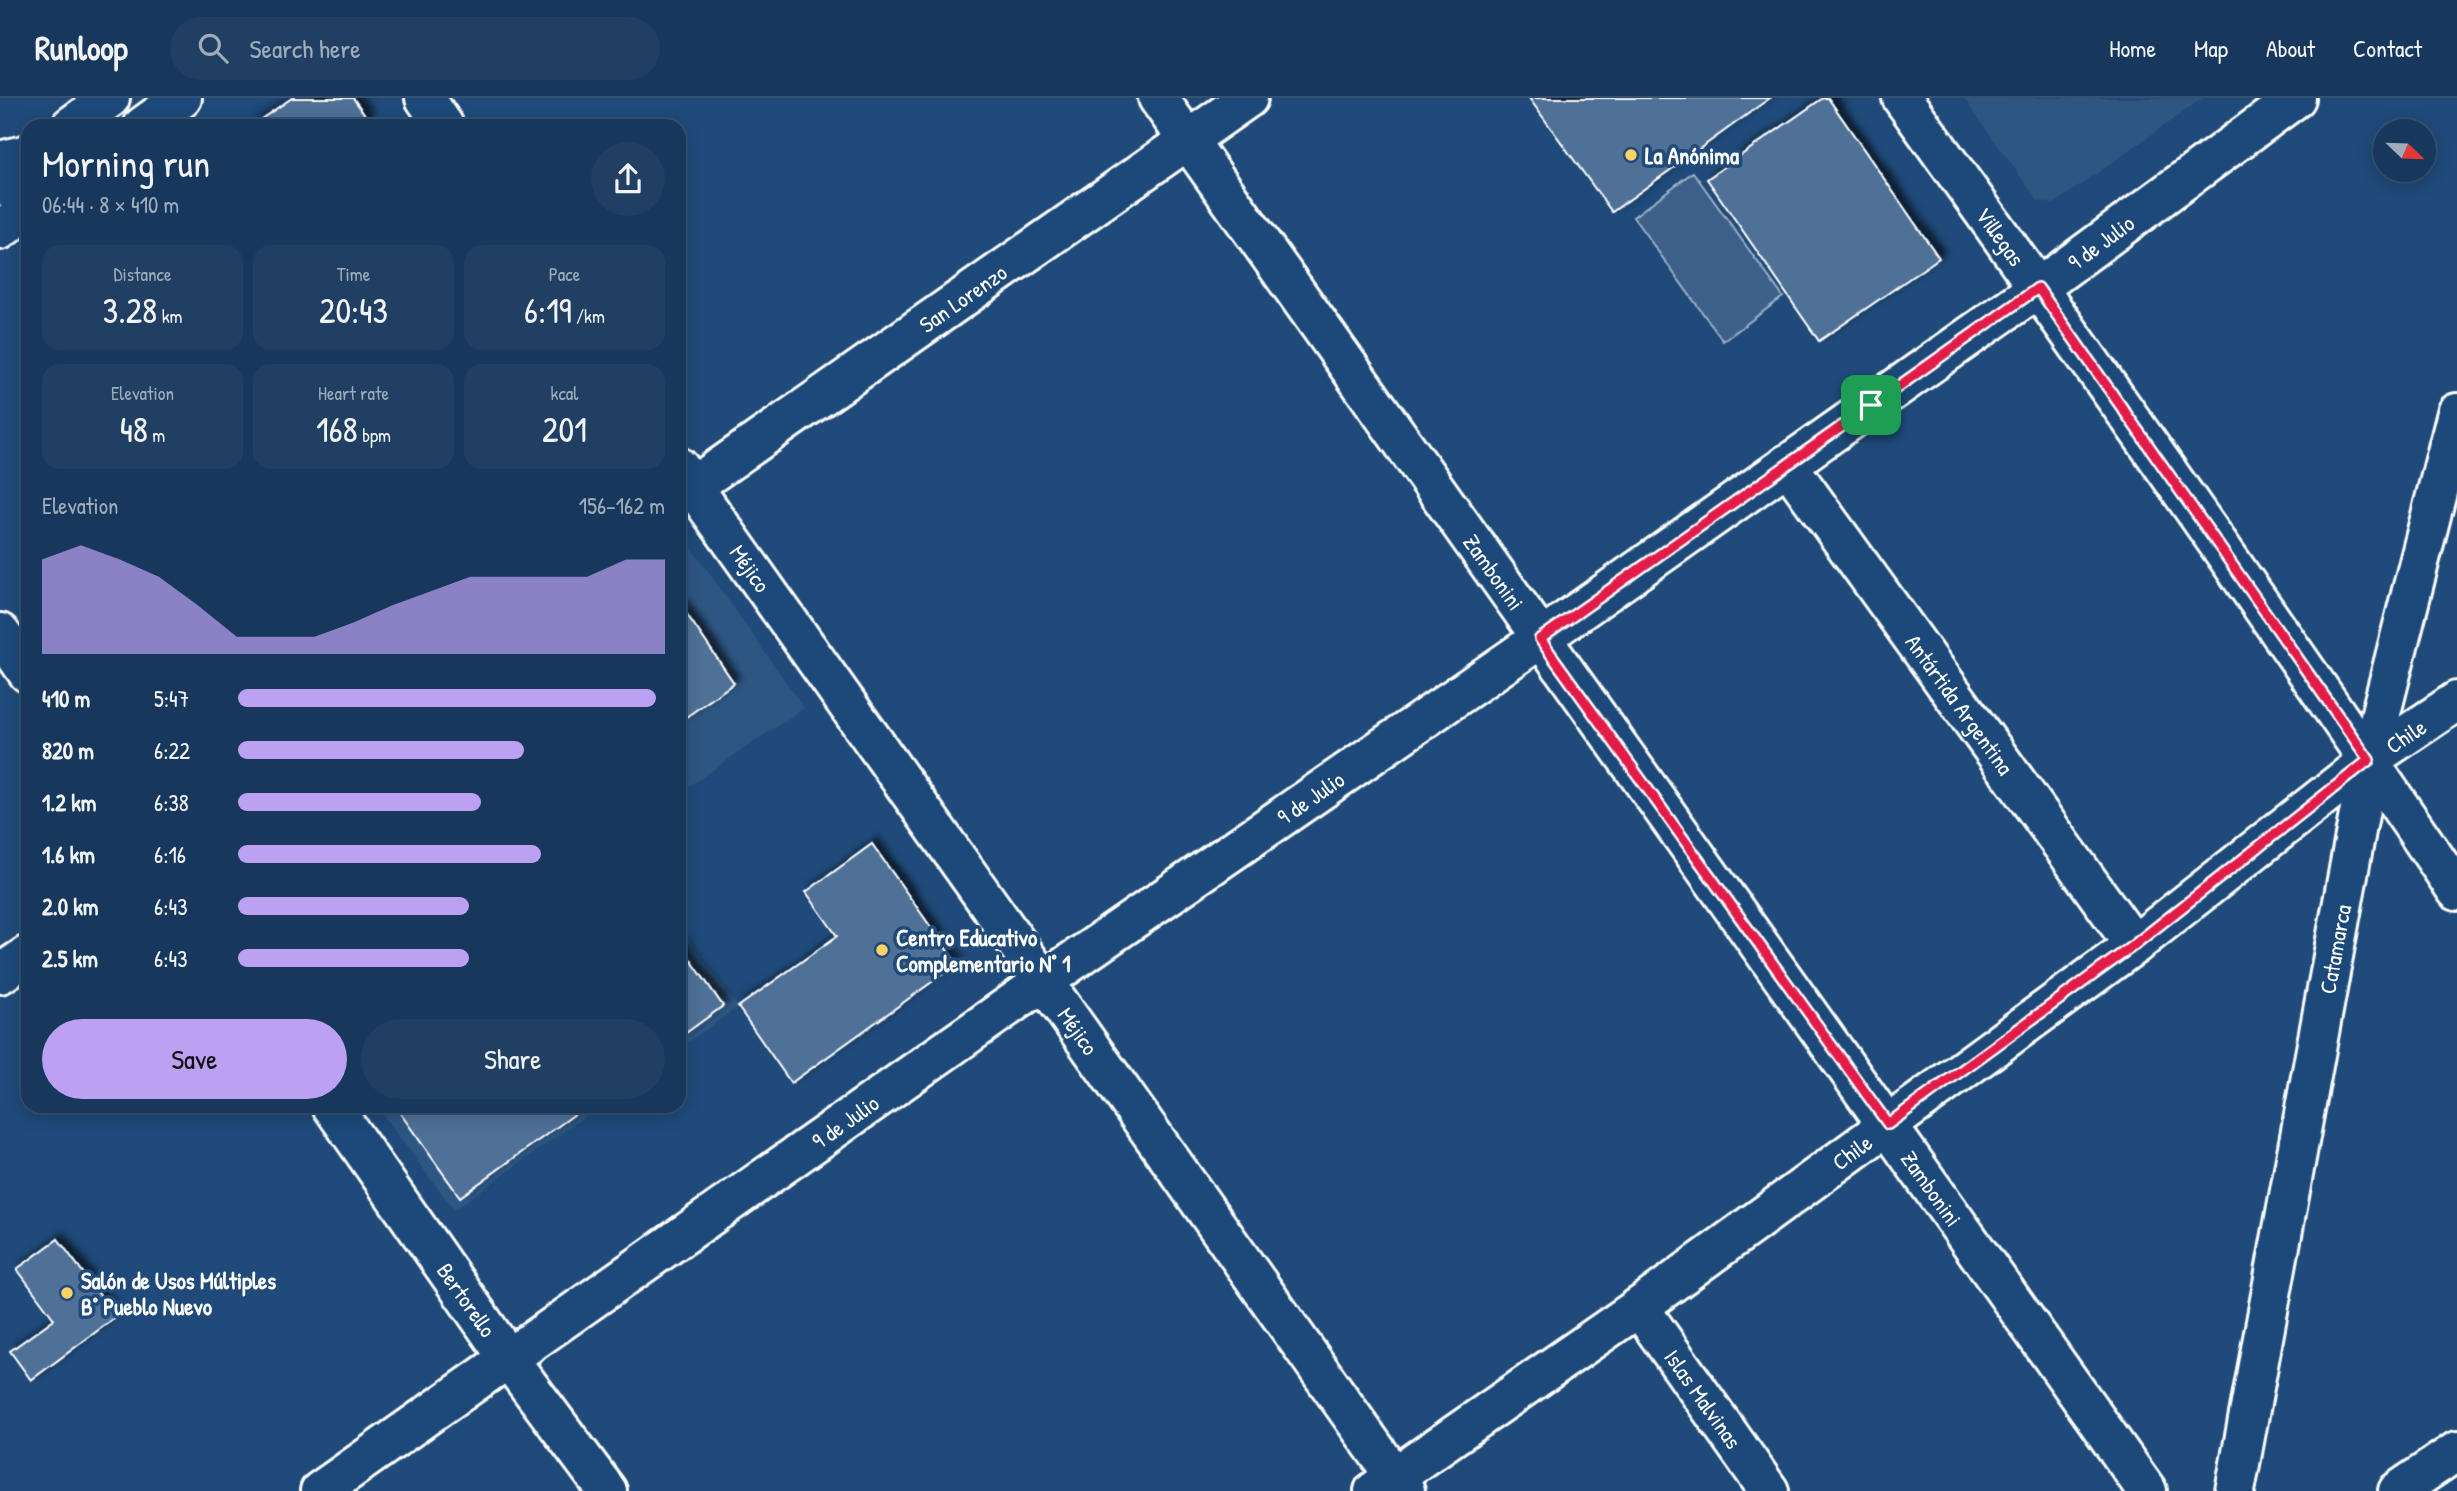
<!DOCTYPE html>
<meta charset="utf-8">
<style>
body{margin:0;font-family:"Patrick Hand",sans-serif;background:#203f62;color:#f1f3f6;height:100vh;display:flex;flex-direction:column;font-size:26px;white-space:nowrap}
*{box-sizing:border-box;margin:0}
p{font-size:23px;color:#9eacbb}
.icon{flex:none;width:38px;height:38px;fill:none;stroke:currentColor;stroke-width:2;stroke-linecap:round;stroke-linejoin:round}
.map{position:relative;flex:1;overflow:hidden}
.drawer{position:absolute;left:21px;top:21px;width:665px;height:994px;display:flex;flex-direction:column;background:#17385c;border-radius:21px;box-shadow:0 4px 18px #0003,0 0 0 2px #365272}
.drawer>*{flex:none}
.needle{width:46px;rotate:113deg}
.buttons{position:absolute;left:2373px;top:21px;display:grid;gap:14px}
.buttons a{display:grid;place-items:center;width:63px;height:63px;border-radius:50%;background:#17385c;box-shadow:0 4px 18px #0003,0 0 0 2px #365272;font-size:35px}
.pin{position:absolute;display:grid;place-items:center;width:60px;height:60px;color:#fff;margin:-30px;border-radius:14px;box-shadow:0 4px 10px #0006}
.round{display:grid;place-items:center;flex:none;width:74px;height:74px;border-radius:37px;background:#203f62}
.overview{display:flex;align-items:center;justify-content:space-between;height:119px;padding:0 21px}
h1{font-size:38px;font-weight:600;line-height:52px}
.figures{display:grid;grid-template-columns:repeat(3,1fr);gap:10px;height:119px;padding:7px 21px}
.figures div{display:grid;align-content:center;border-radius:18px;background:#203f62;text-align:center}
.figures b{font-size:35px;font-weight:600}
.figures small{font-size:19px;font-weight:400}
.figures p{font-size:19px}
.chart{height:196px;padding:14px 21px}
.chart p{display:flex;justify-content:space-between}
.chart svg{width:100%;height:126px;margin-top:7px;fill:#bca0f2;opacity:.7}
.cta{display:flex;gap:14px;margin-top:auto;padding:14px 21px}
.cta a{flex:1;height:80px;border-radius:42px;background:#bca0f2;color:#111;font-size:28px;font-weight:600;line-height:80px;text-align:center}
.cta a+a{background:#203f62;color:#f1f3f6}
ul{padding:0 21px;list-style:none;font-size:23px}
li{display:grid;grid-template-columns:112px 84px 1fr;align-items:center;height:52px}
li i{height:18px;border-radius:9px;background:#bca0f2}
header{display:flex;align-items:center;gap:42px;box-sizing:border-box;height:98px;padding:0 35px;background:#17385c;border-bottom:2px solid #365272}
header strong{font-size:33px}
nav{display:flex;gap:38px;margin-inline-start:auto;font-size:24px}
.search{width:490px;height:63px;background:#203f62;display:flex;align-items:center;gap:18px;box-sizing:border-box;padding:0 24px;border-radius:38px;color:#9eacbb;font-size:26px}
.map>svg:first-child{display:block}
</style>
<header>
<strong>Runloop</strong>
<div class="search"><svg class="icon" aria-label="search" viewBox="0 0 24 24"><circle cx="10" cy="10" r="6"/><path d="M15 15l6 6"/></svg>Search here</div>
<nav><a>Home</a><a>Map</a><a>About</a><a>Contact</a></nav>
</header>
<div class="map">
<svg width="2457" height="1393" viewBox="0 0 2457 1393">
<defs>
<filter id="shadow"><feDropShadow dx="6" dy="-6" stdDeviation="3.5" flood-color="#0009"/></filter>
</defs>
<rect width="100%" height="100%" fill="#1f4a7a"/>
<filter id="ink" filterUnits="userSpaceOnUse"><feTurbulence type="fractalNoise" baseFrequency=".0143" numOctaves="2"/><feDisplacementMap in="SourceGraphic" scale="14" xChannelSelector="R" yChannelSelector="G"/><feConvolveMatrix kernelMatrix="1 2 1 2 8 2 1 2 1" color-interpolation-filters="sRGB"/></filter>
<g filter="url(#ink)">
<!-- built -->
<path fill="#2e5683" d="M1964,0H2203L2054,106L2038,103Z
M691,449L804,610L679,695V458Z
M679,828L738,909L679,951Z
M376,1008H599L454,1112Z"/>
<!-- green -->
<path fill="#3c618b" stroke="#9eb0c5" stroke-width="2" d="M1693,74L1783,199L1723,243L1633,119Z"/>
<!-- building -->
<path fill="#507197" stroke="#fff" stroke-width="2" filter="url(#shadow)" d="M292,0H353L368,21L357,28H251Z
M1529,0H1770L1612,114Z
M1823,0H1828L1939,160L1819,243L1707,81Z
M679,505L734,585L679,624Z
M872,746L957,866L791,985L738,909L837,838L806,794Z
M679,845L723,908L679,940Z
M395,1008H586L460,1099Z
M58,1141L116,1219L31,1282L10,1253L54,1221L17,1171Z"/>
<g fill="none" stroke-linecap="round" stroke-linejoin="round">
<defs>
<g id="minor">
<path d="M425,0L444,28"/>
<path id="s1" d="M1158,0L2147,1393"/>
<path id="s2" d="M1902,0C2090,262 2277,526 2457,793"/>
<path d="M71,28L110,0"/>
<path d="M0,63L28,56"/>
<path d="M0,87L28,94"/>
<path id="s3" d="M1787,366L2134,847"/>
<path id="s4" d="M679,369L1405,1393"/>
<path id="s5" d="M679,398L1248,0"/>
<path d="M0,535L28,575"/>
<path d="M0,876L28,857"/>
<path id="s6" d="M332,1008L508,1260L607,1393"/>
<path id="s7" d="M1639,1209L1769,1393"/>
<path id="s8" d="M320,1393L1044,883L1540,541L2038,190L2296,0"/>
<path id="s9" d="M1374,1393L1639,1209L2134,847L2369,662L2457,603"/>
<path id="s10" d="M2235,1393L2369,662L2457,315"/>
<path d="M2398,1393L2457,1353"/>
</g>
<path id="major" d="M143,28L182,0
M0,132L28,111"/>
</defs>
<!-- minor casing -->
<use href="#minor" stroke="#fff" stroke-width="44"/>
<!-- major casing -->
<use href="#major" stroke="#fff" stroke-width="44"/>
<!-- minor -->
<use href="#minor" stroke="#1f4a7a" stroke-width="38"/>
<!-- major -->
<use href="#major" stroke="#1f4a7a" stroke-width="38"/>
</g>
</g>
<g fill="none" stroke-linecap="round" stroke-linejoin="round" filter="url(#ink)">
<defs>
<path id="route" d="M2038,190L2369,662L2134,847L1888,1026L1540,541Z"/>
</defs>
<!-- route casing -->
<use href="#route" stroke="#fff" stroke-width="14"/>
<!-- route -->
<use href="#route" stroke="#e11d48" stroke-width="9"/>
</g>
<!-- markers -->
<g fill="#ffd166" stroke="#1f4a7a" stroke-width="2.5">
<circle cx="1631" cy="57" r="7"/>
<circle cx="882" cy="852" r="7"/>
<circle cx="67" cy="1195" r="7"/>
</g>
<g text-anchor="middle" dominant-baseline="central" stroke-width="7" stroke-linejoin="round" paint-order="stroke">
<!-- poi labels -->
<g font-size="23" font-weight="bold" fill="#fff" stroke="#1f4a7a" text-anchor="start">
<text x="1645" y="57">La Anónima</text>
<text x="896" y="839">Centro Educativo<tspan x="896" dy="26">Complementario N° 1</tspan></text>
<text x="81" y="1182">Salón de Usos Múltiples<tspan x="81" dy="26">B° Pueblo Nuevo</tspan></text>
</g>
<!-- street labels -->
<g font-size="23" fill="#fff" stroke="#1f4a7a">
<text stroke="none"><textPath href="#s2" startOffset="170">Villegas</textPath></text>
<text stroke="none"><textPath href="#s8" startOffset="2175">9 de Julio</textPath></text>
<text stroke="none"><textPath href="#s5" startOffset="346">San Lorenzo</textPath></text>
<text stroke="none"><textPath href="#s4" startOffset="124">Méjico</textPath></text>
<text stroke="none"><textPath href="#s1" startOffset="581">Zambonini</textPath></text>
<text stroke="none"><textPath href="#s3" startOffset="296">Antártida Argentina</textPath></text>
<text stroke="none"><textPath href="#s9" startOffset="1279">Chile</textPath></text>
<text stroke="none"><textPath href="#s8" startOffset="1209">9 de Julio</textPath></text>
<text stroke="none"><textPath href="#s10" startOffset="551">Catamarca</textPath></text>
<text stroke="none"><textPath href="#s4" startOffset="691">Méjico</textPath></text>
<text stroke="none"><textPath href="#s8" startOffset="642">9 de Julio</textPath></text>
<text stroke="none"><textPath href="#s9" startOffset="586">Chile</textPath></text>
<text stroke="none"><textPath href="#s1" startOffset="1337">Zambonini</textPath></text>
<text stroke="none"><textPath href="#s6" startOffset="236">Bertorello</textPath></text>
<text stroke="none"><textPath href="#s7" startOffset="112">Islas Malvinas</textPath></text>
</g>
</g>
</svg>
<div class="buttons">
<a><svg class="needle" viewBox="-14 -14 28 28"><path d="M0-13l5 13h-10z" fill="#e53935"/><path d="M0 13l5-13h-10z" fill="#9eacbb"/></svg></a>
</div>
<div class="pin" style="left:1871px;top:307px;background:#1e9e55"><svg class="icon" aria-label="arrive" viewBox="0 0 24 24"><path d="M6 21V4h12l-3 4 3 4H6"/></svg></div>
<section class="drawer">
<div class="overview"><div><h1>Morning run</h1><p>06:44 · 8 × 410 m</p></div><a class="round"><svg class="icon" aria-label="share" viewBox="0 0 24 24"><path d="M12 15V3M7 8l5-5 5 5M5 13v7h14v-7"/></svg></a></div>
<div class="figures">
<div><p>Distance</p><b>3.28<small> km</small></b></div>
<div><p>Time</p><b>20:43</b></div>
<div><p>Pace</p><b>6:19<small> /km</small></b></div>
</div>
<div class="figures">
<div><p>Elevation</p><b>48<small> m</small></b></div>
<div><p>Heart rate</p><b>168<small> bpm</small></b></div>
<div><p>kcal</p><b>201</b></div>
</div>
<div class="chart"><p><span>Elevation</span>156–162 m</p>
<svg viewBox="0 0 160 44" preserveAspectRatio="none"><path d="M0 44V11L10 6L20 11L30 17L40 27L50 38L60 38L70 38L80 33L90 27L100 22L110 17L120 17L130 17L140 17L150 11L160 11V44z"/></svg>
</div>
<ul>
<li><b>410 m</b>5:47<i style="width:98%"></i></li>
<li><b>820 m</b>6:22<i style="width:67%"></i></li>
<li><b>1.2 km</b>6:38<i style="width:57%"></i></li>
<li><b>1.6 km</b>6:16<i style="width:71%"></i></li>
<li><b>2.0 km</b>6:43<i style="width:54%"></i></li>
<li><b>2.5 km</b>6:43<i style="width:54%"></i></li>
</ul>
<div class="cta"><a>Save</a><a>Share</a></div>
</section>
</div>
